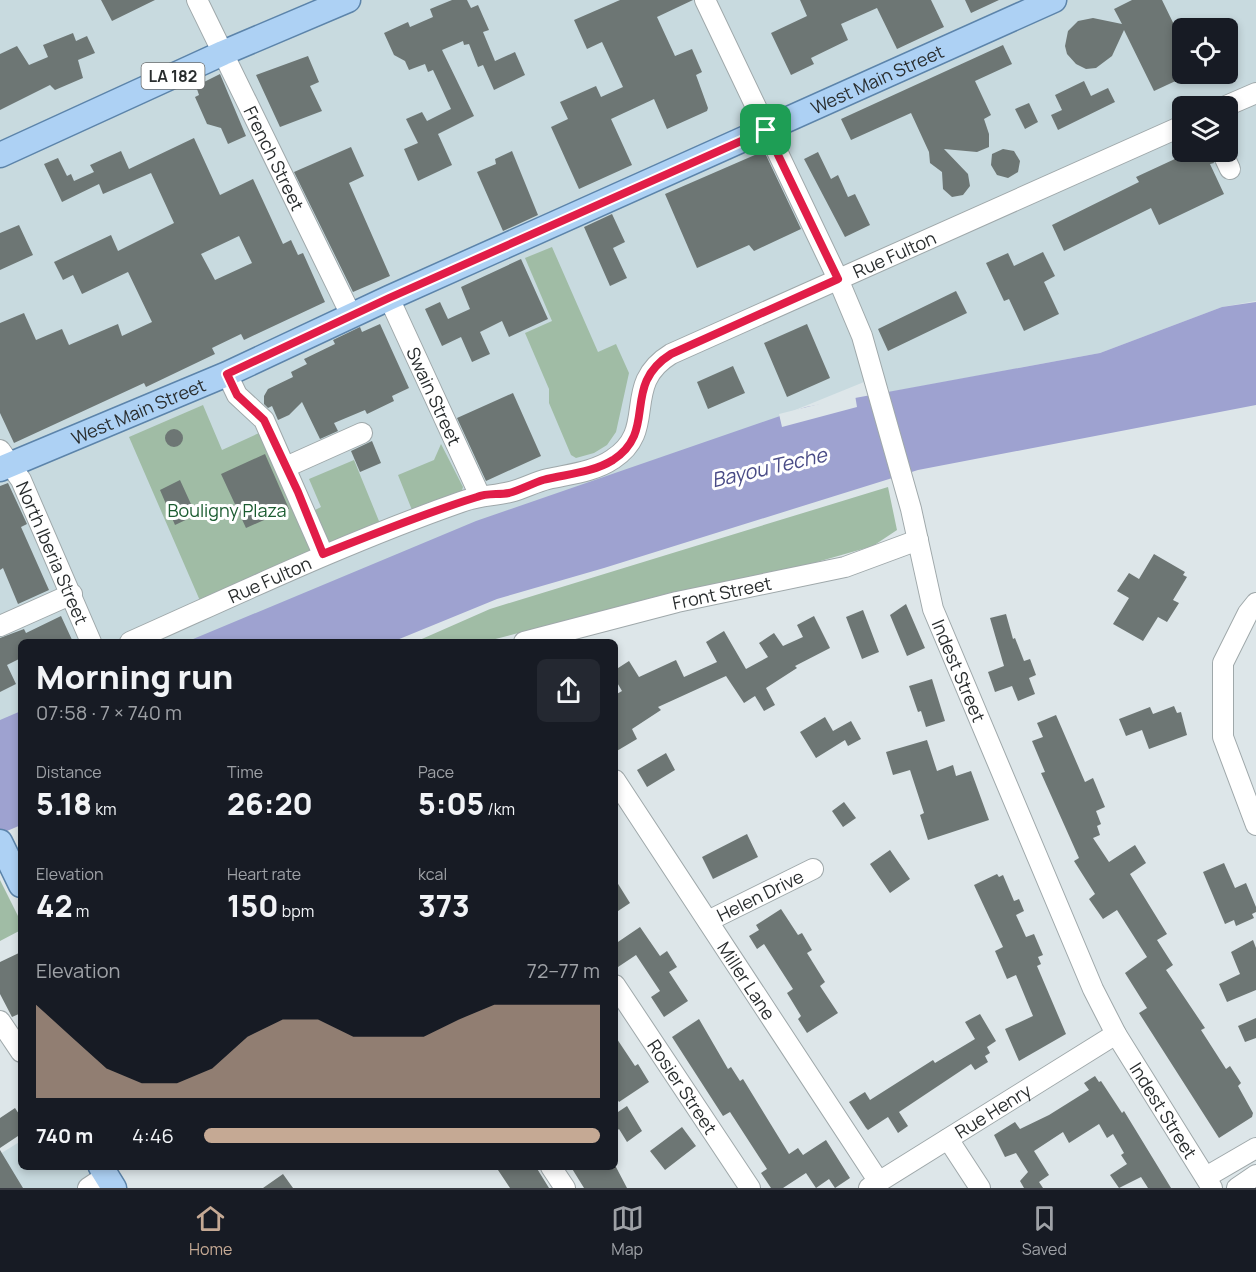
<!DOCTYPE html>
<meta charset="utf-8">
<style>
body{margin:0;font-family:Manrope,sans-serif;background:#242831;color:#f1f3f6;height:100vh;display:flex;flex-direction:column;font-size:22px;white-space:nowrap}
*{box-sizing:border-box;margin:0}
p{font-size:20px;color:#9ea1a6}
.icon{flex:none;width:33px;height:33px;fill:none;stroke:currentColor;stroke-width:2;stroke-linecap:round;stroke-linejoin:round}
.map{position:relative;flex:1;overflow:hidden}
.sheet{position:absolute;left:18px;top:639px;width:600px;height:531px;display:flex;flex-direction:column;background:#171b24;border-radius:9px;box-shadow:0 3px 9px #0003}
.sheet>*{flex:none}
.fabs{position:absolute;left:1172px;top:18px;display:grid;gap:12px}
.fabs a{display:grid;place-items:center;width:66px;height:66px;border-radius:9px;background:#171b24;box-shadow:0 3px 9px #0003;font-size:30px}
.pin{position:absolute;display:grid;place-items:center;width:51px;height:51px;color:#fff;margin:-26px;border-radius:12px;box-shadow:0 3px 9px #0006}
.round{display:grid;place-items:center;flex:none;width:63px;height:63px;border-radius:9px;background:#242831}
.headline{display:flex;align-items:center;justify-content:space-between;height:102px;padding:0 18px}
h1{font-size:33px;font-weight:800;line-height:45px}
.metrics{display:grid;grid-template-columns:repeat(3,1fr);gap:9px;height:102px;padding:6px 18px}
.metrics div{display:grid;align-content:center}
.metrics b{font-size:30px;font-weight:800}
.metrics small{font-size:16px;font-weight:400}
.metrics p{font-size:16px}
.chart{height:168px;padding:12px 18px}
.chart p{display:flex;justify-content:space-between}
.chart svg{width:100%;height:108px;margin-top:6px;fill:#c5a994;opacity:.7}
ul{padding:0 18px;list-style:none;font-size:20px}
li{display:grid;grid-template-columns:96px 72px 1fr;align-items:center;height:45px}
li i{height:15px;border-radius:8px;background:#c5a994}
.tab-bar{display:flex;justify-content:space-around;align-items:center;height:84px;border-top:2px solid #363941;background:#171b24;font-size:16px;color:#9ea1a6}
.tab-bar a{display:grid;justify-items:center;gap:3px}
.tab-bar .current{color:#c5a994}
.map>svg:first-child{display:block}
</style>
<div class="map">
<svg width="1256" height="1188" viewBox="0 0 1256 1188">
<rect width="100%" height="100%" fill="#dde6e9"/>
<!-- built -->
<path fill="#c8dadf" fill-rule="evenodd" d="M0,0H700L853,332L864,382L225,642H21V725L0,734Z
M707,0H1256V301L1222,307L1100,353L890,392ZM1182,28H1227V74H1182ZM1182,106H1227V152H1182Z
M21,1141V1167H99L111,1188H0V1154Z"/>
<!-- green -->
<path fill="#a0bca5" d="M552,247L598,352L616,344L629,373L616,432L607,445L594,453L576,458L571,455L549,403V389L525,333L552,321L525,258Z
M203,405L222,450L259,433L312,554L201,603L129,437Z
M441,444L463,487L460,496L414,515L398,475L434,460Z
M354,460L381,526L328,549L313,511L321,507L309,479Z
M888,487L897,530L873,546L803,566L666,594L484,642H415L490,609Z
M0,880L21,922V930L0,941Z"/>
<!-- water -->
<path fill="#9ea2d0" d="M1256,302V405L918,470L604,568L497,599L392,642H186L476,521L806,407L1100,353L1222,307Z
M21,711V825L0,834V720Z"/>
<!-- pier -->
<path fill="#dde6e9" d="M855,395L857,407L782,427L779,414Z"/>
<!-- building -->
<path fill="#6d7674" fill-rule="evenodd" d="M101,0H155L112,21Z
M452,0H467L471,8L478,5L489,30L483,32L495,61L515,52L525,75L494,90L483,65L478,67L469,44L464,45L463,41L442,50L474,116L438,134L452,165L418,181L404,149L418,143L406,119L422,112L427,121L451,109L433,70L428,72L425,64L409,70L405,61L394,55L384,33L408,22L410,27L433,17L430,9Z
M620,0H693L657,17L675,56L692,49L702,72L696,75L708,108L707,111L667,129L654,99L611,119L632,165L579,189L551,127L568,119L560,102L596,86L601,97L623,87L602,42L587,49L574,20Z
M800,0H931L944,27L897,49L877,8L841,24L848,40L811,58L814,64L791,75L771,33L807,16Z
M965,0H999L971,13Z
M1132,0H1162L1182,41V78L1154,91L1124,30L1112,56L1096,68L1086,69L1076,64L1067,54L1065,46L1068,31L1078,21L1093,18L1122,24L1114,9Z
M73,33L76,41L87,36L95,53L78,60L83,78L55,90L50,85L0,110V54L17,46L29,65L48,57L43,45Z
M1003,45L1012,64L975,81L991,115L984,119L989,134V147L977,152L944,149L968,174L970,186L963,195L952,197L943,189L942,172L930,163L929,152L911,113L851,140L841,119Z
M308,56L319,82L310,86L322,111L280,127L256,75Z
M220,74L246,136L228,144L221,128L207,124L195,97L199,95L196,86Z
M1084,81L1091,96L1108,88L1115,102L1058,130L1051,115L1062,110L1055,95Z
M1029,103L1038,122L1025,129L1015,109Z
M194,138L220,195L253,179L283,244L291,240L298,255L303,253L325,302L244,340L241,334L212,348L215,354L146,387L144,383L14,443L0,413V323L24,313L36,340L62,329L69,345L118,324L122,336L152,322L128,272L82,294L73,275L63,280L54,262L111,235L118,251L174,223L151,173L103,194L99,184L62,202L44,164L58,158L67,176L71,174L74,181L94,172L90,165L121,151L129,169ZM239,236L252,263L215,280L201,254Z
M351,147L364,176L349,183L390,276L353,292L294,172Z
M1003,149L1014,151L1020,161L1018,172L1008,178L997,175L991,165L992,154Z
M512,151L538,215L503,231L477,172L496,164L495,159Z
M764,151L801,229L754,251L749,245L697,268L665,194Z
M818,152L831,179L838,175L848,197L855,194L870,225L845,237L804,159Z
M1190,152H1210L1214,163L1210,164L1224,194L1159,225L1151,208L1064,251L1052,225L1139,182L1136,177Z
M612,214L625,242L613,248L627,278L610,286L584,227Z
M19,225L33,255L0,270V233Z
M1043,252L1055,276L1044,282L1059,314L1024,331L1009,299L1004,301L986,263L1008,253L1014,266Z
M521,259L548,319L509,337L502,321L480,332L490,354L472,362L461,337L442,346L425,309L440,302L448,319L470,309L461,287Z
M956,291L967,313L888,351L878,329Z
M380,324L409,388L392,396L394,401L367,414L365,410L334,423L338,431L320,439L302,402L289,415L278,420L272,406L268,408L264,404V396L268,389L293,377L291,372L307,364L304,359L335,344L333,340L360,327L362,332Z
M807,324L830,378L787,397L764,343Z
M733,366L745,393L708,409L697,382Z
M513,393L541,456L486,481L457,418Z
M165 438a9 9 0 1 1 18 0a9 9 0 1 1-18 0Z
M372,441L381,463L360,472L351,451Z
M265,454L289,509L246,528L221,474Z
M180,480L196,515L175,525L160,490Z
M8,483L27,524L21,527L49,590L18,604L3,568L0,570V486Z
M1154,554L1185,572L1183,575L1187,577L1173,600L1179,603L1167,622L1158,617L1143,641L1113,624L1129,598L1117,591L1129,573L1139,579Z
M906,604L925,648L907,656L890,615Z
M863,610L879,652L862,659L846,617Z
M1006,614L1013,639L1015,638L1024,661L1030,659L1036,675L1029,678L1035,694L1018,701L1012,686L995,692L988,672L1004,666L990,618Z
M61,616L73,642H21V658L7,665L16,684L0,692V638L24,629L26,633Z
M814,616L830,648L795,666L797,668L766,688L775,705L764,711L755,696L744,703L726,676L658,707L661,710L632,729L637,739L615,752V695L622,691L615,679V670L629,661L639,677L676,660L684,677L717,662L706,642L724,631L746,669L768,657L759,643L774,633L783,646L803,637L797,625Z
M932,679L945,721L926,727L921,711L918,712L909,686Z
M1174,706L1177,713L1181,712L1187,735L1149,749L1142,730L1126,736L1119,719L1150,707L1153,714Z
M1056,715L1085,782L1093,778L1105,807L1096,811L1101,824L1097,826L1100,835L1093,838L1109,862L1135,845L1146,863L1130,874L1167,934L1157,940L1173,965L1166,970L1205,1028L1201,1030L1226,1069L1230,1066L1241,1083L1238,1086L1253,1113L1252,1117L1219,1138L1139,1013L1147,1008L1125,973L1147,957L1117,910L1103,919L1089,899L1095,894L1074,861L1079,858L1041,773L1045,772L1032,741L1043,737L1037,723Z
M825,717L833,731L851,721L861,739L848,746L845,740L816,758L800,732Z
M927,740L937,771L953,765L956,776L971,771L989,820L928,840L920,815L924,813L910,770L893,775L886,752Z
M666,753L675,770L647,787L637,770Z
M844,802L856,818L843,827L832,811Z
M747,834L758,857L713,879L702,857Z
M890,850L910,879L890,893L870,864Z
M1224,863L1235,888L1246,883L1256,907V912L1252,914L1254,918L1236,926L1234,920L1225,924L1203,872Z
M997,874L999,877L1003,875L1014,901L1019,899L1024,911L1016,915L1026,937L1034,934L1043,955L1038,957L1041,964L1037,966L1066,1034L1019,1061L1005,1029L1033,1016L1016,975L1007,979L995,951L1003,947L974,885Z
M615,879L630,903L615,913Z
M781,909L798,935L802,933L812,950L807,953L825,982L820,986L838,1013L807,1033L798,1019L801,1016L787,993L793,989L764,944L757,949L749,936L759,930L756,925Z
M640,927L660,956L667,951L677,967L669,972L688,1001L664,1017L651,997L660,991L636,955L615,969V944Z
M1253,940L1256,948V990L1227,1002L1219,984L1240,974L1231,952Z
M21,952V1013L12,1017L0,994V962Z
M980,1014L996,1041L987,1047L990,1053L985,1056L988,1062L975,1070L971,1064L899,1112L908,1126L898,1133L888,1117L868,1130L866,1128L849,1102L865,1092L870,1100L933,1060L935,1063L975,1039L965,1022Z
M1256,1018V1038L1245,1042L1238,1026Z
M699,1019L728,1069L731,1067L740,1081L743,1079L789,1154L798,1148L803,1155L826,1140L850,1178L835,1188L829,1179L816,1188L806,1173L783,1188H771L761,1173L767,1169L730,1112L723,1116L672,1037Z
M615,1036L635,1066L638,1064L649,1082L619,1102L615,1096Z
M1095,1076L1099,1082L1101,1081L1122,1113L1124,1111L1171,1188H1148L1141,1177L1119,1188L1110,1175L1127,1164L1121,1155L1124,1153L1113,1134L1107,1138L1099,1124L1069,1143L1063,1132L1034,1151L1049,1175L1039,1182L1043,1188H1024L1020,1181L1028,1172L1016,1153L1005,1157L994,1135L1015,1122L1020,1129L1049,1115L1089,1090L1084,1083Z
M627,1106L642,1131L627,1142L619,1129L615,1132V1114Z
M15,1108L21,1117V1134L0,1148V1118Z
M682,1127L696,1146L665,1170L650,1151Z
M0,1150L23,1188H0Z
M496,1167H536L549,1188H510Z
M571,1167H616L627,1188H584Z
M283,1174L293,1188H263Z"/>
<g fill="none" stroke-linecap="round" stroke-linejoin="round">
<defs>
<g id="minor">
<path id="s1" d="M197,0L351,315"/>
<path id="s2" d="M705,0L838,279L862,336L911,509L933,609L1093,989L1116,1034L1212,1188"/>
<path d="M1226,106L1256,93"/>
<path d="M1222,152L1230,169"/>
<path id="s3" d="M389,298L480,496"/>
<path d="M227,374L237,395L264,420L323,554"/>
<path id="s4" d="M0,450L21,480L91,642"/>
<path d="M286,467L362,433"/>
<path d="M1256,603L1248,613L1223,663V737L1256,825"/>
<path d="M0,626L72,594"/>
<path id="s5" d="M130,642C240,593 347,542 461,502C477,496 493,496 510,492C523,489 535,482 548,479C570,474 594,472 613,459C659,429 620,385 671,354L1182,126"/>
<path id="s6" d="M524,642L677,602L845,567L918,540"/>
<path id="s7" d="M615,780L879,1182"/>
<path id="s8" d="M708,921L813,869"/>
<path id="s9" d="M615,985L750,1188"/>
<path d="M0,1021L21,1052"/>
<path d="M948,1139L980,1188"/>
<path d="M551,1167L565,1188"/>
<path d="M1206,1177L1256,1148"/>
<path d="M88,1188L106,1176"/>
<path id="s10" d="M869,1188L1116,1034"/>
<path d="M1237,1188L1256,1175"/>
</g>
<g id="major">
<path d="M0,155L223,53L348,0"/>
<path id="s11" d="M0,469L227,374L389,298L1054,0"/>
<path d="M0,842L21,885"/>
<path d="M101,1167L114,1188"/>
</g>
</defs>
<!-- minor casing -->
<use href="#minor" stroke="#9fa8aa" stroke-width="22"/>
<!-- major casing -->
<use href="#major" stroke="#5c84aa" stroke-width="27"/>
<!-- minor -->
<use href="#minor" stroke="#fff" stroke-width="20"/>
<!-- major -->
<use href="#major" stroke="#add1f4" stroke-width="24"/>
</g>
<g fill="none" stroke-linecap="round" stroke-linejoin="round">
<defs>
<path id="route" d="M766,130L838,279L671,354C620,386 659,430 613,460C592,473 566,474 543,480C531,484 520,490 509,493C498,495 487,493 477,497C425,513 374,534 323,554L298,492L264,420L237,395L227,374L389,298Z"/>
</defs>
<!-- route casing -->
<use href="#route" stroke="#fff" stroke-width="12"/>
<!-- route -->
<use href="#route" stroke="#e11d48" stroke-width="8"/>
</g>
<g text-anchor="middle" dominant-baseline="central" stroke-width="6" stroke-linejoin="round" paint-order="stroke">
<!-- shield labels -->
<rect fill="#fff" stroke="#696c6d" stroke-width="1.5" x="141.5" y="63" width="63" height="26" rx="4.5"/>
<g font-size="16" font-weight="bold" fill="#292d2e">
<text x="173" y="76">LA 182</text>
</g>
<!-- street labels -->
<g font-size="18" fill="#292d2e" stroke="#fff">
<text stroke="none"><textPath href="#s11" startOffset="960">West Main Street</textPath></text>
<text stroke="none"><textPath href="#s1" startOffset="176">French Street</textPath></text>
<text stroke="none"><textPath href="#s5" startOffset="888">Rue Fulton</textPath></text>
<text stroke="none"><textPath href="#s3" startOffset="108">Swain Street</textPath></text>
<text stroke="none"><textPath href="#s11" startOffset="150">West Main Street</textPath></text>
<text stroke="none"><textPath href="#s4" startOffset="116">North Iberia Street</textPath></text>
<text stroke="none"><textPath href="#s5" startOffset="153">Rue Fulton</textPath></text>
<text stroke="none"><textPath href="#s6" startOffset="204">Front Street</textPath></text>
<text stroke="none"><textPath href="#s2" startOffset="720">Indest Street</textPath></text>
<text stroke="none"><textPath href="#s8" startOffset="58">Helen Drive</textPath></text>
<text stroke="none"><textPath href="#s7" startOffset="240">Miller Lane</textPath></text>
<text stroke="none"><textPath href="#s9" startOffset="122">Rosier Street</textPath></text>
<text stroke="none"><textPath href="#s10" startOffset="146">Rue Henry</textPath></text>
<text stroke="none"><textPath href="#s2" startOffset="1206">Indest Street</textPath></text>
</g>
<!-- park labels -->
<g font-size="18" fill="#1c5c31" stroke="#fff">
<text x="227" y="510">Bouligny Plaza</text>
</g>
<!-- water labels -->
<g font-size="20" font-style="italic" fill="#494b86" stroke="#fff">
<text transform="translate(769 467) rotate(-13)">Bayou Teche</text>
</g>
</g>
</svg>
<div class="fabs">
<a><svg class="icon" aria-label="locate" viewBox="0 0 24 24"><circle cx="12" cy="12" r="6"/><path d="M12 2v4M12 18v4M2 12h4M18 12h4"/></svg></a>
<a><svg class="icon" aria-label="layers" viewBox="0 0 24 24"><path d="M12 4l9 5-9 5-9-5zM3 14l9 5 9-5"/></svg></a>
</div>
<div class="pin" style="left:766px;top:130px;background:#1e9e55"><svg class="icon" aria-label="arrive" viewBox="0 0 24 24"><path d="M6 21V4h12l-3 4 3 4H6"/></svg></div>
<section class="sheet">
<div class="headline"><div><h1>Morning run</h1><p>07:58 · 7 × 740 m</p></div><a class="round"><svg class="icon" aria-label="share" viewBox="0 0 24 24"><path d="M12 15V3M7 8l5-5 5 5M5 13v7h14v-7"/></svg></a></div>
<div class="metrics">
<div><p>Distance</p><b>5.18<small> km</small></b></div>
<div><p>Time</p><b>26:20</b></div>
<div><p>Pace</p><b>5:05<small> /km</small></b></div>
</div>
<div class="metrics">
<div><p>Elevation</p><b>42<small> m</small></b></div>
<div><p>Heart rate</p><b>150<small> bpm</small></b></div>
<div><p>kcal</p><b>373</b></div>
</div>
<div class="chart"><p><span>Elevation</span>72–77 m</p>
<svg viewBox="0 0 160 44" preserveAspectRatio="none"><path d="M0 44V6L10 19L20 32L30 38L40 38L50 32L60 19L70 12L80 12L90 19L100 19L110 19L120 12L130 6L140 6L150 6L160 6V44z"/></svg>
</div>
<ul>
<li><b>740 m</b>4:46<i style="width:100%"></i></li>
</ul>
</section>
</div>
<nav class="tab-bar">
<a class="current"><svg class="icon" aria-label="home" viewBox="0 0 24 24"><path d="M3 11l9-7 9 7M6 9v11h12V9"/></svg>Home</a>
<a><svg class="icon" aria-label="map" viewBox="0 0 24 24"><path d="M3 6l6-2 6 2 6-2v14l-6 2-6-2-6 2zM9 4v14M15 6v14"/></svg>Map</a>
<a><svg class="icon" aria-label="saved" viewBox="0 0 24 24"><path d="M7 4h10v16l-5-4-5 4z"/></svg>Saved</a>
</nav>
